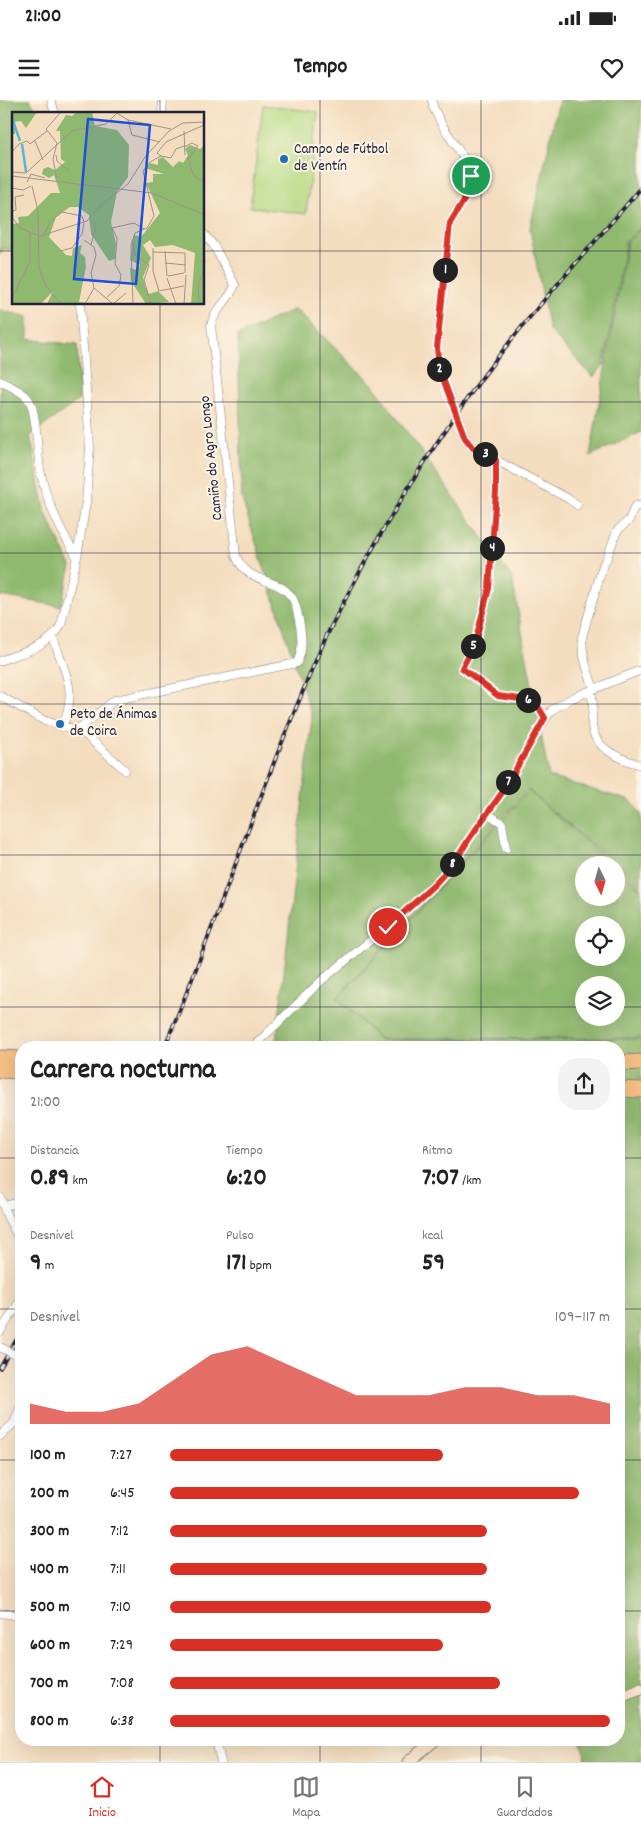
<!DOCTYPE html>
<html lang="es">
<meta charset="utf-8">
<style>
body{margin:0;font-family:Dekko,sans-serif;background:#f2f2f2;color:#222;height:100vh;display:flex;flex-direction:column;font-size:19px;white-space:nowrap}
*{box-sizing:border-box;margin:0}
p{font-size:16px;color:#767676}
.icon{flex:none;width:28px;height:28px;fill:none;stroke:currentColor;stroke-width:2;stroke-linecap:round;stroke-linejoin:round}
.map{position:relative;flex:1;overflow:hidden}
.sheet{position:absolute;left:15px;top:941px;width:610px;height:705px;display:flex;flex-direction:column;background:#fff;border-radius:20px;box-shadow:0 5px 20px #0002}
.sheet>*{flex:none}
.needle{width:32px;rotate:175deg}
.controls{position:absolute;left:575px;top:756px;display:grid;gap:10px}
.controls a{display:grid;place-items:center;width:50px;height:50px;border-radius:50%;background:#fff;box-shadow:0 5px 20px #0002;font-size:25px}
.pin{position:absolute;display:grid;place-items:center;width:42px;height:42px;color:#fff;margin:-21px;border:2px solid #fff;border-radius:50%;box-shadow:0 1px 5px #0007}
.km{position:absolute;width:25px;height:25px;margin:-12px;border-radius:50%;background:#222;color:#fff;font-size:14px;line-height:25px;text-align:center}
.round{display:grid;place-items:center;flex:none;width:52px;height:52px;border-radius:20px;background:#f2f2f2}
.head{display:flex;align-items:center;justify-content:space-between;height:85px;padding:0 15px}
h1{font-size:28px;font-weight:800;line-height:38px}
.metrics{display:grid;grid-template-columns:repeat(3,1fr);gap:8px;height:85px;padding:5px 15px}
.metrics div{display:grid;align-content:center}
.metrics b{font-size:25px;font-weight:800}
.metrics small{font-size:14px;font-weight:400}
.metrics p{font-size:14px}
.chart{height:140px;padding:10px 15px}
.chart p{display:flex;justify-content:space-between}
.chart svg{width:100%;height:90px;margin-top:5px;fill:#d93025;opacity:.7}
ul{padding:0 15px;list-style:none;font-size:16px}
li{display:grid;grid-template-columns:80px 60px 1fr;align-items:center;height:38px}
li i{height:12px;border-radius:6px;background:#d93025}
.status{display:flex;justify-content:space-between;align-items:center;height:35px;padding:0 25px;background:#fff;direction:ltr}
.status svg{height:14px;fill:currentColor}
header{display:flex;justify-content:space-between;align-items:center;height:65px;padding:0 15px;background:#fff;font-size:22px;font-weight:800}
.tabs{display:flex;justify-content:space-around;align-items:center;height:70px;border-top:1px solid #e0e0e0;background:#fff;font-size:14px;color:#767676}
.tabs a{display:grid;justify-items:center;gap:2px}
.tabs .on{color:#d93025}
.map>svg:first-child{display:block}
</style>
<div class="status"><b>21:00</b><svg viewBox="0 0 49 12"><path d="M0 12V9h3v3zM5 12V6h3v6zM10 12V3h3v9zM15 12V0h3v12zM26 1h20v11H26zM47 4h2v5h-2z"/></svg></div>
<header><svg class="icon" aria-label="menu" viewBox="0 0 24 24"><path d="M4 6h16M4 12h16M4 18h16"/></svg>Tempo<svg class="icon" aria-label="heart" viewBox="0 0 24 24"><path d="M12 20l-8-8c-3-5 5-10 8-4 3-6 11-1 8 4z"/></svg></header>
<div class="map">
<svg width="641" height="1662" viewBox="0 0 641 1662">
<rect width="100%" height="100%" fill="#fcf5e5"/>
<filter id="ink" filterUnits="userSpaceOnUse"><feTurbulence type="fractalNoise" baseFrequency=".02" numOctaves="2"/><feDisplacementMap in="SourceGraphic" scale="10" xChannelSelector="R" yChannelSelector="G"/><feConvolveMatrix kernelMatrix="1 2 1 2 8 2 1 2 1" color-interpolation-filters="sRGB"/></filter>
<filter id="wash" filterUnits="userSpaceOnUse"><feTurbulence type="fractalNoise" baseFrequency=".0096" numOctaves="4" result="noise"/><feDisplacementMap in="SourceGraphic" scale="20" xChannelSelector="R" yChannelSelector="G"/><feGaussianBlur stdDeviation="1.12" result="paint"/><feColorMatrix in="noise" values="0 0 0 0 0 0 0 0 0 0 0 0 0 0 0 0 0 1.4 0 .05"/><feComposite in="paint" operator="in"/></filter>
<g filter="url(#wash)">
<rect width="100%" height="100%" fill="#f4ddbf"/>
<!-- green -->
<path fill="#b5d982" stroke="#6c7e5e" d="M263,5L318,12L306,114L250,107Z"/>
<!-- forest -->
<path fill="#90b970" stroke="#596e56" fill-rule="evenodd" d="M0,0H30L39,14H14V150L3,149L0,155Z
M559,0H641V128L626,141L604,265L593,277L549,230L530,129Z
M641,129V332L590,356L627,142Z
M295,209L373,285L512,478L549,677L631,701L641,714V789L616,765L528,690L337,898L380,940L641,939V1662H587L580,1640H619V948L271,947L277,937L312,617L242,399L238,235Z
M0,210L28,217V239L77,245L80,299L30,336L46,414L71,466L61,506L0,496Z
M529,691L613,765H584V798H616V768L641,790V938L380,939L338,898ZM584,825H616V858H584ZM584,885H616V918H584Z"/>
</g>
<g filter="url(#ink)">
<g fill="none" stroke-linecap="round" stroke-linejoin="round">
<defs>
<path id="street" d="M51,0L55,14
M432,0L433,7L442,25L465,60L471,76L469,92L450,123L437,248L439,268L450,296
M162,14L163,0
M0,281C9,286 23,291 29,300C37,312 37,353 40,369C46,401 60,430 77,457
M465,338L473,348L569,399L577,405
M495,360L496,391L489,488L475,543L462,568L498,596L535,601L545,618
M53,537C64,572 79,589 62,627
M0,561C22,552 49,548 61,525L77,457L86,402L90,347L80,204
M594,589C588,572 582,556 582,537L603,465L606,460L617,431L629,420L635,406H641
M590,591C595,600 592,612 592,622C591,648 620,659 641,665
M0,596L45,621L77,630L115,600L297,563C303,550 302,539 300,525C298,516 297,507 293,499C278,475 249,487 236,456L211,225C216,206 229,202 235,185L214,146L204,134
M79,629L125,670
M487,713L502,723L506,748
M252,948L321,881L411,807L435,784L456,760L469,739L504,690L538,629L552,610L572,598L641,570
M0,1097L7,1116L21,1143
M4,1106L21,1102
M0,1232L19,1203L21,1196
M0,1336L14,1323L21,1305
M0,1513L21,1516
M216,1640L221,1662"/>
<path id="secondary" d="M619,1597L641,1589
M408,1662L435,1640"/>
<path id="highway" d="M0,958L21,959
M619,963L641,962
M0,970L21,971
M619,989L641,990"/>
</defs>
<!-- street casing -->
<use href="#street" stroke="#8b807d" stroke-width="9"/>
<!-- secondary casing -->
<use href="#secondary" stroke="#8b807d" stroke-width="13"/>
<!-- highway casing -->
<use href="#highway" stroke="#8b807d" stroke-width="17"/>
<!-- street -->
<use href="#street" stroke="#fff" stroke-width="8"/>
<!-- secondary -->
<use href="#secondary" stroke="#fbe5cf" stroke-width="11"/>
<!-- highway -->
<use href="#highway" stroke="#f5bf86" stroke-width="15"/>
<defs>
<path id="rail" d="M164,948C212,836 249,720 296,608C306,584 316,559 327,535C372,444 424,357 484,275C533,210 588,150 641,88
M0,1268L21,1232"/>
</defs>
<!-- rail casing -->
<use href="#rail" stroke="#22223b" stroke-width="4"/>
<!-- rail -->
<use href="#rail" stroke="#fcf5e5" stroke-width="2" stroke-dasharray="5.5" stroke-linecap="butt"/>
<defs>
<path id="street-bridge" d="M450,296L465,338
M0,1247L21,1258"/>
</defs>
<!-- street-bridge casing -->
<use href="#street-bridge" stroke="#8b807d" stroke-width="9" stroke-linecap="butt"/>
<!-- street-bridge -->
<use href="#street-bridge" stroke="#fff" stroke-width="8"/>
</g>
</g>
<g fill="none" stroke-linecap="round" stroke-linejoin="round" filter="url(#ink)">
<defs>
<path id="route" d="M388,827L435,784L456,760L469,739L504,690L545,618L535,601L498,596L462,568L475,543L489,488L496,391V360L473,348L465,338L439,268L437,248L450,123L469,92L471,76"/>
</defs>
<!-- route casing -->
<use href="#route" stroke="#fff" stroke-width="10"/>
<!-- route -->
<use href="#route" stroke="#d93025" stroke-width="6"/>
</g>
<!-- grid -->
<path fill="none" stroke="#22223b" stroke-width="1" stroke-opacity="0.55" d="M160,0V14M320,0V948M481,0V948M0,151H14M204,151H641M160,204V948M0,302H641M0,453H641M0,604H641M0,755H641M0,907H584M616,907H641M0,1058H21M619,1058H641M0,1209H21M619,1209H641M0,1360H21M619,1360H641M0,1511H21M619,1511H641M160,1640V1662M320,1640V1662M481,1640V1662"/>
<!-- markers -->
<g fill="#1f6fb2" stroke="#fcf5e5" stroke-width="2">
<circle cx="284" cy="59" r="5"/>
<circle cx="60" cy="624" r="5"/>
</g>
<g text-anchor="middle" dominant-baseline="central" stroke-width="4" stroke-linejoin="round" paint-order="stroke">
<!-- poi labels -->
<g font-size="15" fill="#22223b" stroke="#fcf5e5" text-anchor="start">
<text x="294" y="50">Campo de Fútbol<tspan x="294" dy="17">de Ventín</tspan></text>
<text x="70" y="615">Peto de Ánimas<tspan x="70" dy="17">de Coira</tspan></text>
</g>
<!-- street labels -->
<g font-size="15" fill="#22223b" stroke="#fcf5e5">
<text transform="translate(212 358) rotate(-96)">Camiño do Agro Longo</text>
</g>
</g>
<!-- overview -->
<g transform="translate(12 12)">
<rect width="192" height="192" fill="#f4ddbf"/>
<path d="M0,0H25L14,16L9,9L3,10V22H0ZM65,0H80L83,14L105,18L117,33L116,65L105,80L99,110L104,132L103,147L97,149L79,122L77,103L66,95H58L44,105L37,125L54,143L60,144L61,136L70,133L68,141L73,145L74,155L67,190L82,192H35L41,179L29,192H0V112L7,111L6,105L16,104L39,81H48L42,63L37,66L30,62L31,57L36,55L43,58L53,50L49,47L48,19H44L54,3L60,4ZM178,33L188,37L192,34V192H179L183,141L161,133L143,135L138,128L131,133L139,146L131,165L133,174L137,182L146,179L157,190L134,192L119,169L118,156L125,158L128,153L118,148L121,127L122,123L129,125L148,101L134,71L141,70V62H152L133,56L138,51L146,53V47L151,45L161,55L167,49L171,51L176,43L173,37Z" fill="#90b970"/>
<path fill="none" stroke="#5bb5d8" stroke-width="2.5" d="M0,6L8,29M10,32L14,60"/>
<path fill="none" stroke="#a0928a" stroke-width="1" d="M103,0L116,8L120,23L148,30M116,8L159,17M172,19L173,43M23,29L31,48M172,35L180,31L186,34L176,47L182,64L193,71M0,40L7,32L15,29L18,32L35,19M44,43L45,49L57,59M149,44L145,41L154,30L192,13M149,44L159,46L164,37L172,34M0,60L14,61L60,19L94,12L106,0M0,64L140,81L193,103M45,67L41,47L45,31L34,17L49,0M15,70L19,62L33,66M20,74L26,99L27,156L34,174L49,192M0,76L11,78L19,74M0,99L4,98L3,85L12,83M0,105L8,116L28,124L75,109L89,93L116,72L133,45L157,19L171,11L192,10M77,108L84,114L79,133M32,123L38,110L50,100L70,104L72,110M72,128L82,135L84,143L79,161L82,176L101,192M120,128L123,143L137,153M141,136V159L147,179L172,174M48,139L60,136L70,122L72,111M153,139L155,164M141,140L173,141V161M153,151L174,153M137,153L132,168L139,192M156,164L172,161M155,166L164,192M107,174L109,163L103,152L105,126L100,116L122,111L132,117M95,185L107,174M0,186L18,150V121M73,192L82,176M101,192L114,181M121,192L119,133L123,121L135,116L142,104L131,59L138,50L149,44M172,192L174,163M187,192L186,172L191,161L193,148"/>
<path fill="#1d4ed8" fill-opacity="0.15" stroke="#1d4ed8" stroke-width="2.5" d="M76,7L138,13L124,172L62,167Z"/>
<rect width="192" height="192" fill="none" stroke="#22223b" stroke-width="2.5"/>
</g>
</svg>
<div class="controls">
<a><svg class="needle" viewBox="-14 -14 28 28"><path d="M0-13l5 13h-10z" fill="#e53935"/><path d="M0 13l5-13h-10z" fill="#767676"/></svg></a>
<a><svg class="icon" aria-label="locate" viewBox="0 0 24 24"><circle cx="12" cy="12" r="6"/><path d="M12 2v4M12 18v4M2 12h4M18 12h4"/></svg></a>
<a><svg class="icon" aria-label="layers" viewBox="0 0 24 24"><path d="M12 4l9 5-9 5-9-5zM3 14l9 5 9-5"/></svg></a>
</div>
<div class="pin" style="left:471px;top:76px;background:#1e9e55"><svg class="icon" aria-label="arrive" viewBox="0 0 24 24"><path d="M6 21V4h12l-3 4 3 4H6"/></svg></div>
<div class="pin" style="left:388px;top:827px;background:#d93025"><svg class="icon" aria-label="check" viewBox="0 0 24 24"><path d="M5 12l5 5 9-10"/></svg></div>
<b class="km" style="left:445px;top:170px">1</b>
<b class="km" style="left:439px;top:269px">2</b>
<b class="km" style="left:485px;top:354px">3</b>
<b class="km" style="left:492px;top:448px">4</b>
<b class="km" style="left:473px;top:546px">5</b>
<b class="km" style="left:528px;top:600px">6</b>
<b class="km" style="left:508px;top:682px">7</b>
<b class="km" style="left:452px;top:764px">8</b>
<section class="sheet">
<div class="head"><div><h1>Carrera nocturna</h1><p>21:00</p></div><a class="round"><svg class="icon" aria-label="share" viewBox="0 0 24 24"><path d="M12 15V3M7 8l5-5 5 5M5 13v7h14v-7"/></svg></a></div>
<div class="metrics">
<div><p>Distancia</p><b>0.89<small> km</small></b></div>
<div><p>Tiempo</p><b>6:20</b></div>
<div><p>Ritmo</p><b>7:07<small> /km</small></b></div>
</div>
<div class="metrics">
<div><p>Desnivel</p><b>9<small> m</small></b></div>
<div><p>Pulso</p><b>171<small> bpm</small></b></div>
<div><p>kcal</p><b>59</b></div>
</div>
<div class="chart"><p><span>Desnivel</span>109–117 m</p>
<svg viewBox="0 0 160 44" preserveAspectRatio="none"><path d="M0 44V34L10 38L20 38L30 34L40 22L50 10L60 6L70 14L80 22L90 30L100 30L110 30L120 26L130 26L140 30L150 30L160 34V44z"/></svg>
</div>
<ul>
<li><b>100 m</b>7:27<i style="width:62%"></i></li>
<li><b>200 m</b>6:45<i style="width:93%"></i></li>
<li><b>300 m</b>7:12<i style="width:72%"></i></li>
<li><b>400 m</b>7:11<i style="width:72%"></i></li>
<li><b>500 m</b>7:10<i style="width:73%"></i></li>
<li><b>600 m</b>7:29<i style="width:62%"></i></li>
<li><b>700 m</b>7:08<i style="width:75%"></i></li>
<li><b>800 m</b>6:38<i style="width:100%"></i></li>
</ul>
</section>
</div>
<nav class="tabs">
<a class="on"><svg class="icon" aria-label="home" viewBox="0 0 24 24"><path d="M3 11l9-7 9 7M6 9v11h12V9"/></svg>Inicio</a>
<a><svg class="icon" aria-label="map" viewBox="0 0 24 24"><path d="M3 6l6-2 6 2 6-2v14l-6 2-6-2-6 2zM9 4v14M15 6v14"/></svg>Mapa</a>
<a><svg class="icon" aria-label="saved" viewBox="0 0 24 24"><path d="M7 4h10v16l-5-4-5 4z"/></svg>Guardados</a>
</nav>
